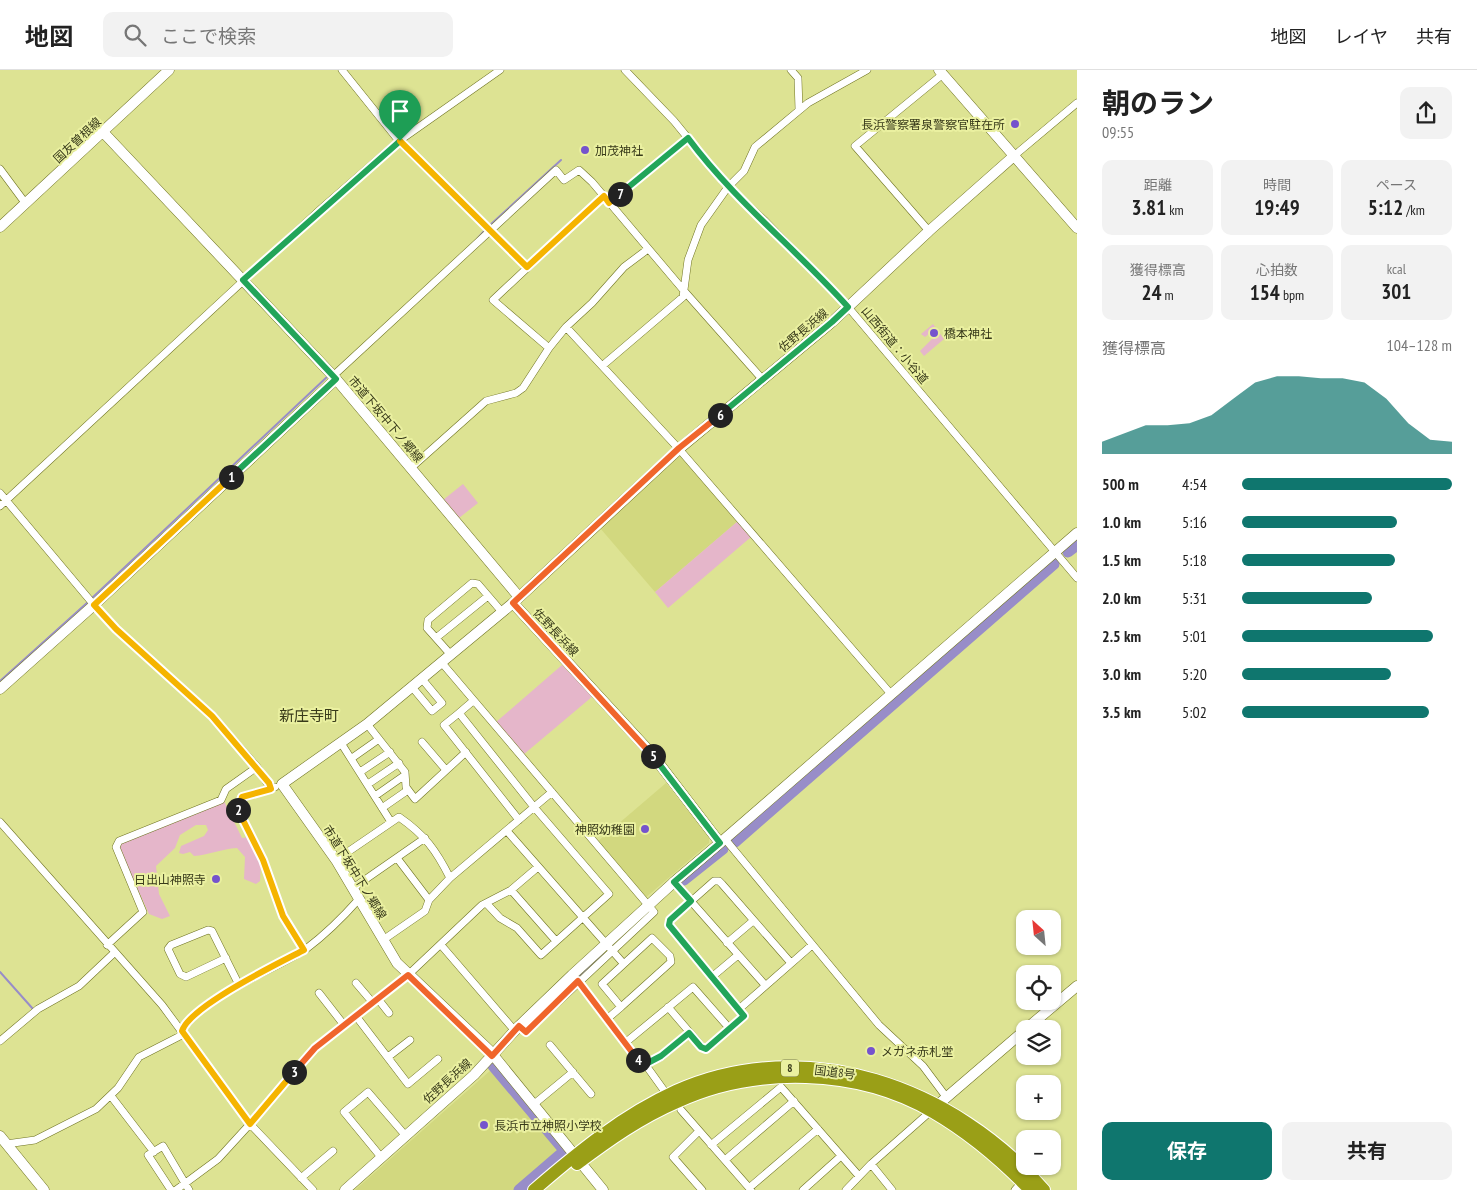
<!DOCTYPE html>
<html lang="ja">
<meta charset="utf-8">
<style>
body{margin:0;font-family:"PT Sans Narrow","Noto Sans JP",sans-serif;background:#f2f2f2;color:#222;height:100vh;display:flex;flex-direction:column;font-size:19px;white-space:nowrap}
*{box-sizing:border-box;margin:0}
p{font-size:16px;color:#767676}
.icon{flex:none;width:28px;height:28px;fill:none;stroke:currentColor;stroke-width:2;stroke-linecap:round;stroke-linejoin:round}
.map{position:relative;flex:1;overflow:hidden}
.panel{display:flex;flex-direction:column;background:#fff;width:400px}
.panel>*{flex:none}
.needle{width:32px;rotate:333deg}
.tools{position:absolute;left:1016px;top:840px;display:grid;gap:10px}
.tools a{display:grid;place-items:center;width:45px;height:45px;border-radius:10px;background:#fff;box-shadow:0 1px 4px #0004;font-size:25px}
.pin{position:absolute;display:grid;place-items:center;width:42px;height:42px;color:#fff;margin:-51px -21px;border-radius:50% 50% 50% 0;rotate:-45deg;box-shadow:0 0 5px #0007}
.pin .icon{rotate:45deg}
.km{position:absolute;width:25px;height:25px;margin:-12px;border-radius:50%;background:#222;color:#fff;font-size:14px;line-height:25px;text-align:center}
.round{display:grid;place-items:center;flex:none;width:52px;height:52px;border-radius:10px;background:#f2f2f2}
.overview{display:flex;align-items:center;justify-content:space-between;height:85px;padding:0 25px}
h1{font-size:28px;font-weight:700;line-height:38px}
.metrics{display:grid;grid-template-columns:repeat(3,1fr);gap:8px;height:85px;padding:5px 25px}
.metrics div{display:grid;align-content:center;border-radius:10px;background:#f2f2f2;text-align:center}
.metrics b{font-size:21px;font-weight:700}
.metrics small{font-size:14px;font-weight:400}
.metrics p{font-size:14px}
.chart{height:140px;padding:10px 25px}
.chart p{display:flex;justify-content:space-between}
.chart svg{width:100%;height:90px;margin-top:5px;fill:#0f766e;opacity:.7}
.cta{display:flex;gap:10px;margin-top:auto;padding:10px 25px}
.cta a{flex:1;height:58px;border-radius:10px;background:#0f766e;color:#fff;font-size:20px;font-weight:700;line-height:58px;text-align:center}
.cta a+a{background:#f2f2f2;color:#222}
ul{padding:0 25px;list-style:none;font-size:16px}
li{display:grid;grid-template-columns:80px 60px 1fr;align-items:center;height:38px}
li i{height:12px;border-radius:6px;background:#0f766e}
header{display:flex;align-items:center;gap:30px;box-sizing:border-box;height:70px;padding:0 25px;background:#fff;border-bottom:1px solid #e0e0e0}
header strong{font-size:24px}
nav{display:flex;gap:28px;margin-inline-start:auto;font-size:18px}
.search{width:350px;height:45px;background:#f2f2f2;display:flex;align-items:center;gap:12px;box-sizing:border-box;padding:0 18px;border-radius:10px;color:#767676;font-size:19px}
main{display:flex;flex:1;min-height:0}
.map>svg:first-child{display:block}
</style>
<header>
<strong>地図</strong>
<div class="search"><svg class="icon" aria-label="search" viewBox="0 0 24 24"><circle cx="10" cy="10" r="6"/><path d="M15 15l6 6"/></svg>ここで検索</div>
<nav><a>地図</a><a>レイヤ</a><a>共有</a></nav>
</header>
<main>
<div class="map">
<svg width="1077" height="1120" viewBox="0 0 1077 1120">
<rect width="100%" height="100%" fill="#dde393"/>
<!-- built -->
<path fill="#d2d87f" d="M679,384L738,451L655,522L600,458Z
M666,713L709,767V773L644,829L597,772Z
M492,999L561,1079L560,1083L516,1120H355Z"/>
<!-- green -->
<path fill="#e5b6ca" d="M933,254L944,269L924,286L920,281L937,264L934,260L925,267L921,264Z
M463,414L478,433L459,448L443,430Z
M738,451L751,467L668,538L655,522Z
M562,595L593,626L523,685L496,652Z
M224,731L242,768L249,767L261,794L260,811L256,814L244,809L245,787L237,778C222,779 208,785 194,786L190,782L183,784L179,783L181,776L204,766L208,760L206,755H196L180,765L175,778L156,796L159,824L170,846L162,849L149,844L119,778L121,772Z"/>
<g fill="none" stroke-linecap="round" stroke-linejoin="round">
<!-- stream -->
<path stroke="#988dc8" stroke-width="2" d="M489,156L561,90
M477,169L486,159
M91,529L328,306
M0,611L88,532
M0,902L33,939"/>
<!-- river -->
<path stroke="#988dc8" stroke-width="11" d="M1068,482L1077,475
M735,772L1054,494
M684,810L723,779
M525,957L600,886
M493,996L563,1079L562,1083L519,1120"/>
<defs>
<path id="street" d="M342,0L399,71L527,197
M625,0L674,51L728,117L765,151L848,237L1077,508
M791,0L798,8L799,40
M1015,85L1077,33
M0,99L26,134
M609,133L688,68
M929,161L855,76L943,4
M566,257L679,379L891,624
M549,278L493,230L604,126
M602,296L683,227L688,190L701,155L728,117L744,101L755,77L808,33L867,0
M333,306L556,100L564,110L579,100L592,112L685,222L763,310
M412,397L486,331L516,323L523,318L549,278L566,257L592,233L624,197L648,179
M0,423L94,535L116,559L212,646L257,697L271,719
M0,436L322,138L399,71L500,0
M436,568L488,526
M451,585L427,558L428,550L472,513L478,514L502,542
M442,593L654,842L526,962L519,956
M412,617L432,641L442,633L422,609
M473,631L459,643L534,737L609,824L541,885L517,858L500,848L487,834
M459,643L444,655L519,750
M367,654L405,702L406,717L415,729L466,682
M422,672L446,700
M341,673L391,752
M352,688L379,669
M360,702L390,682
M368,714L399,693
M275,717L242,727L237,738L263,790L283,847L305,880
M375,726L405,705
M382,738L408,720
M0,752L162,935L250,1054L315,978L408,905L482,835L511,820L538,797
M507,761L623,893
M725,769L879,955L923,996L947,1028
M397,788L429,830
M336,790L399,747C425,765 436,780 450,808
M674,812L765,915
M353,818L425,768
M511,820L556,871
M652,868L670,886L671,892L621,937L602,914Z
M383,870L425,841L429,830L450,808L552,722
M727,873L753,851
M107,875L143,842L116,777L119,771L221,730L226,719L257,697
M441,875L515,961
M226,888L186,907L180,904L168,879L171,875L208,860L212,861L239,915
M713,906L738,885
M576,909L642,996L661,987L689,963
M356,913L373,933
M319,923L344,955
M378,929L389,943
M668,937L704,979L709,977L744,946L669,855L670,850L714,811H719L722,814L791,893
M739,939L812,875
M356,946L408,1014L438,989
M607,949L621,937
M0,971L38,939L79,916L114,883
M625,973L693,917L730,959
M550,975L591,1024
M388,987L410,970
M645,994L663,1019
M111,1026L154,1082
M533,1035L573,1002
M681,1040L751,1120
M699,1061L673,1087L702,1120
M6,1074L35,1070L96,1039L118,1018L139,987L180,966C193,928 274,901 306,879C326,864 343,847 359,829
M711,1075L781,1017L859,1106
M381,1087L344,1042L368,1022L405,1065
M725,1090L794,1031
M871,1094L892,1120
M301,1108L333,1081
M749,1118L818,1059
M171,1120L148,1085L163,1076L189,1120
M176,1120L218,1089L250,1054L313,1120
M803,1120L841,1086
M846,1120L871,1094L931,1041
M1015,1120L1022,1112"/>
<path id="secondary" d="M939,0L1077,158
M103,62L336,309L519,527
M0,157L169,0
M513,533L367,654L282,714L336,790L397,893L489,980L603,1120
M0,619L94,535L336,309
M720,773L1077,463
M1026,959L1077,916
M933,1039L1025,960
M0,1066L44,1120
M345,1120L474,1005L519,956L572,905L674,812L720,773L651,683L513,533L679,379L832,252L929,161L1015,85"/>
<path id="highway" d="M577,1094C609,1070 640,1048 677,1032C755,996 858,998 933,1042C969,1063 1001,1090 1030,1120
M534,1120C578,1082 623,1045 676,1021C806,963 955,1017 1044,1120"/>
</defs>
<!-- street casing -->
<use href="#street" stroke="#6f7322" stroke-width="8"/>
<!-- secondary casing -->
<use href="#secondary" stroke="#6f7322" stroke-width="11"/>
<!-- highway casing -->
<use href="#highway" stroke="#fff" stroke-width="14"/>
<!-- street -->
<use href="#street" stroke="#fff" stroke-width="7"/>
<!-- secondary -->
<use href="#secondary" stroke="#fff" stroke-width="10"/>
<!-- highway -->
<use href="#highway" stroke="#9a9f17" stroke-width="12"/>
</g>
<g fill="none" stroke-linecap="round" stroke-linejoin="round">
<defs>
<path id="split-1" d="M231,407L336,309L243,210L400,71"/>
<path id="split-2" d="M231,407L94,535L116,559L212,646L269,713L271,719L242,727L238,740"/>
<path id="split-3" d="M238,740L263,790L283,846L304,880C279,893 190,936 182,961L250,1054L294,1002"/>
<path id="split-4" d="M294,1002L315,978L408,905L492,986L519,956L526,962L578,911L638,990"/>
<path id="split-5" d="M638,990L642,996L661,986L689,963L701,977L706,979L744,946L669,855L670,850L691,831L674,812L720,773L653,686"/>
<path id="split-6" d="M653,686L513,533L679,378L720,345"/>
<path id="split-7" d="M620,124L688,68C734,130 796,179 848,237L832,252L720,345"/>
<path id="split-8" d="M400,71L527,197L604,126L609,133L620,124"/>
</defs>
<!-- split-1 casing -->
<use href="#split-1" stroke="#fff" stroke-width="10"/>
<!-- split-2 casing -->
<use href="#split-2" stroke="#fff" stroke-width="10"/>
<!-- split-3 casing -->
<use href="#split-3" stroke="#fff" stroke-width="10"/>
<!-- split-4 casing -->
<use href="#split-4" stroke="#fff" stroke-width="10"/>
<!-- split-5 casing -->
<use href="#split-5" stroke="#fff" stroke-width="10"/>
<!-- split-6 casing -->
<use href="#split-6" stroke="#fff" stroke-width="10"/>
<!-- split-7 casing -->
<use href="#split-7" stroke="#fff" stroke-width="10"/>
<!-- split-8 casing -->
<use href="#split-8" stroke="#fff" stroke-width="10"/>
<!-- split-1 -->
<use href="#split-1" stroke="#22a559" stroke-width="6"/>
<!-- split-2 -->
<use href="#split-2" stroke="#f5b400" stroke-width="6"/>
<!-- split-3 -->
<use href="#split-3" stroke="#f5b400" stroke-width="6"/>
<!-- split-4 -->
<use href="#split-4" stroke="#f0652b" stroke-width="6"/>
<!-- split-5 -->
<use href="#split-5" stroke="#22a559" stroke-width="6"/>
<!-- split-6 -->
<use href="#split-6" stroke="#f0652b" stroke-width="6"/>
<!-- split-7 -->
<use href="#split-7" stroke="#22a559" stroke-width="6"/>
<!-- split-8 -->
<use href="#split-8" stroke="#f5b400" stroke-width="6"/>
</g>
<!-- markers -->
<g fill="#7553cd" stroke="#eaf0a0" stroke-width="2">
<circle cx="1015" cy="54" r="5"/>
<circle cx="585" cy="80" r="5"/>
<circle cx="934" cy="263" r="5"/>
<circle cx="645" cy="759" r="5"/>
<circle cx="216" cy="809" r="5"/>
<circle cx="871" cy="981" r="5"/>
<circle cx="484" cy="1055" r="5"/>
</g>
<g text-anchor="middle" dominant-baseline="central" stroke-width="4" stroke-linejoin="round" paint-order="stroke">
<!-- shield labels -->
<rect fill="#eaf0a0" stroke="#6d7142" stroke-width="1" x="781" y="989.5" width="18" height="17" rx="4"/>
<g font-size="11" font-weight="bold" fill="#383a1a">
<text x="790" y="998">8</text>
</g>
<!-- poi labels -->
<g font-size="12" fill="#383a1a" stroke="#eaf0a0" text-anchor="start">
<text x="1005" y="54" text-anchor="end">長浜警察署泉警察官駐在所</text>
<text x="595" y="80">加茂神社</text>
<text x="944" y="263">橋本神社</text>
<text x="635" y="759" text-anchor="end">神照幼稚園</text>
<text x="206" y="809" text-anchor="end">日出山神照寺</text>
<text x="881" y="981">メガネ赤札堂</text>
<text x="494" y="1055">長浜市立神照小学校</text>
</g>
<!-- street labels -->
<g font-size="12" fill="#383a1a" stroke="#eaf0a0">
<text transform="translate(77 70) rotate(-43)">国友曽根線</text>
<text transform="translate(803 260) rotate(-40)">佐野長浜線</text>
<text transform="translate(895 275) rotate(50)">山西街道：小谷道</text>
<text transform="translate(386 349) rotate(50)">市道下坂中下ノ郷線</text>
<text transform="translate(556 562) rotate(47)">佐野長浜線</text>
<text transform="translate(355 802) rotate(58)">市道下坂中下ノ郷線</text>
<text transform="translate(835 1002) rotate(7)">国道8号</text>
<text transform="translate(447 1011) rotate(-42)">佐野長浜線</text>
</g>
<!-- quarter labels -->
<g font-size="15" fill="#383a1a" stroke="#eaf0a0">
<text x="309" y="645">新庄寺町</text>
</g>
</g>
</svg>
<div class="tools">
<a><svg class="needle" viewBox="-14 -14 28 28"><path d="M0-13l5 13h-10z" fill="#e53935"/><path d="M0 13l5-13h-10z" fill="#767676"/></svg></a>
<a><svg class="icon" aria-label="locate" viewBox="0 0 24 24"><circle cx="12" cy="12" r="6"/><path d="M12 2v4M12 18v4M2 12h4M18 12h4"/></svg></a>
<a><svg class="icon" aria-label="layers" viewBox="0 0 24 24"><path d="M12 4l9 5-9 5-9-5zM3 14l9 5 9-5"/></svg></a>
<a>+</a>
<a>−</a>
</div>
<div class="pin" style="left:400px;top:71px;background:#1e9e55"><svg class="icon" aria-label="arrive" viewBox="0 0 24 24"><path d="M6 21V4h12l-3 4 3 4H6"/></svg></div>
<b class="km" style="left:231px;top:407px">1</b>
<b class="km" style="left:238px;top:740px">2</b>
<b class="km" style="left:294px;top:1002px">3</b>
<b class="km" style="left:638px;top:990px">4</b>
<b class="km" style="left:653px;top:686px">5</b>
<b class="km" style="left:720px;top:345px">6</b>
<b class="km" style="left:620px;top:124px">7</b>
</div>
<section class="panel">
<div class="overview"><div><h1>朝のラン</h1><p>09:55</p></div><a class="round"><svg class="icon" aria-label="share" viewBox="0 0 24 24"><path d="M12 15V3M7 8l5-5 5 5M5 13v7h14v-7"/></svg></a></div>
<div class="metrics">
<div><p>距離</p><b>3.81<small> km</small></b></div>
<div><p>時間</p><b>19:49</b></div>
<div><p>ペース</p><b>5:12<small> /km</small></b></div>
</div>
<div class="metrics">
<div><p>獲得標高</p><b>24<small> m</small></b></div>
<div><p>心拍数</p><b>154<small> bpm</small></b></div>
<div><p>kcal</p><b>301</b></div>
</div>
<div class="chart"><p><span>獲得標高</span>104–128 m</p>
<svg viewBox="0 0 160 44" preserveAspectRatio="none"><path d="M0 44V38L10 34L20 30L30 30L40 29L50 25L60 17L70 9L80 6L90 6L100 7L110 7L120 9L130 17L140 29L150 37L160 38V44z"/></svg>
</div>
<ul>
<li><b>500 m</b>4:54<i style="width:100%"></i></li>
<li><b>1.0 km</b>5:16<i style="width:74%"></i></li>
<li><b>1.5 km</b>5:18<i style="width:73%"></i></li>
<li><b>2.0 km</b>5:31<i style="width:62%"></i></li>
<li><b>2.5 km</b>5:01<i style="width:91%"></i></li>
<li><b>3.0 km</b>5:20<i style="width:71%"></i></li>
<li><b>3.5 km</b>5:02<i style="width:89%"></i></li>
</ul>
<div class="cta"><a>保存</a><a>共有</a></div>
</section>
</main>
